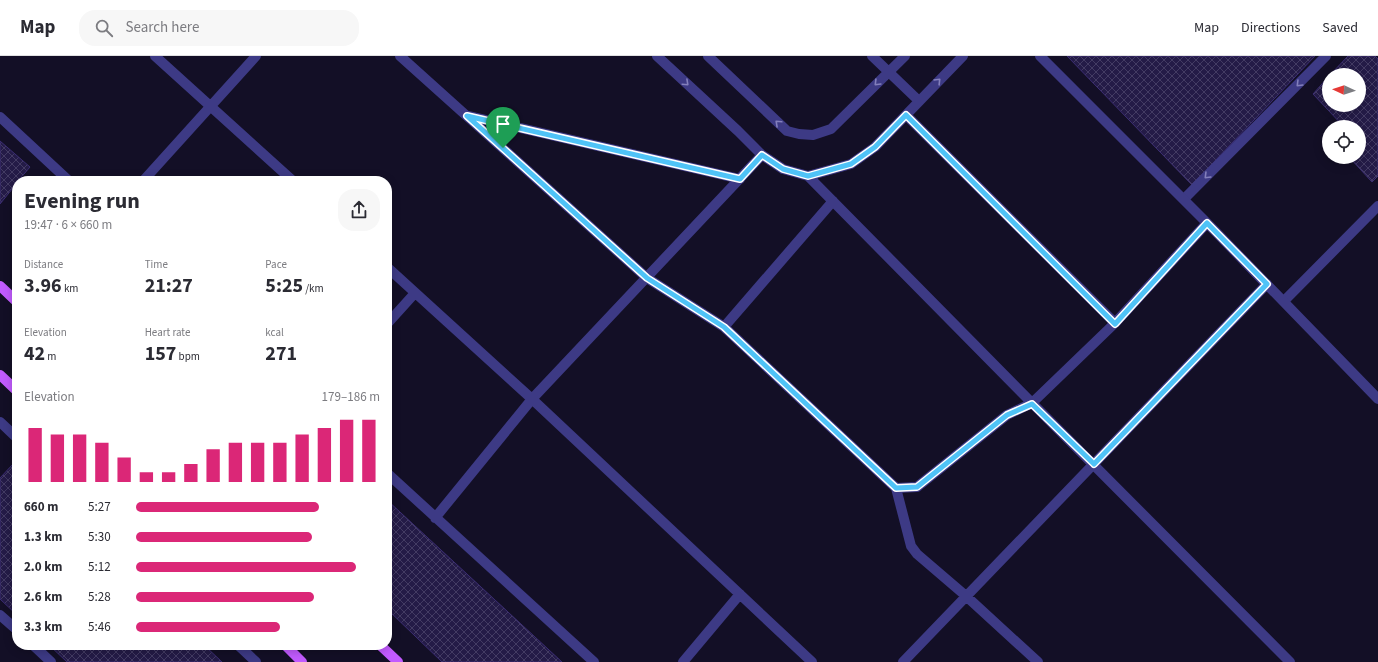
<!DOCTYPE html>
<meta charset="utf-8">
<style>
body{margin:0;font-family:"Source Sans 3",sans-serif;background:#f7f7f7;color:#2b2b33;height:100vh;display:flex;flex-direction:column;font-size:15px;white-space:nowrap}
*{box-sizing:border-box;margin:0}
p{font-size:13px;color:#7c7c81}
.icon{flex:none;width:22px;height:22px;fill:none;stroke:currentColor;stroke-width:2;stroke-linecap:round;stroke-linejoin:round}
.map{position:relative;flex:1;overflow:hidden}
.side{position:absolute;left:12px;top:120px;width:380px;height:474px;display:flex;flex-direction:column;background:#fff;border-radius:16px;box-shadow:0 2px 10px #0003}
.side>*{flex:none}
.needle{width:26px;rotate:273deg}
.fabs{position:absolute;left:1322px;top:12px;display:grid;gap:8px}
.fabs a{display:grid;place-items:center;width:44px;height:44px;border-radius:50%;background:#fff;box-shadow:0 2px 10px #0003;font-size:20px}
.pin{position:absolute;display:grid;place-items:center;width:34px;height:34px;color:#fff;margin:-41px -17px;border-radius:50% 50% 50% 0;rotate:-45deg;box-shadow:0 0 4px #0007}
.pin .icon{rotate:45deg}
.round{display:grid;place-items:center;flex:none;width:42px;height:42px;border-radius:16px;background:#f7f7f7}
.summary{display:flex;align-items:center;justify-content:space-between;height:68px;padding:0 12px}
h1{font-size:22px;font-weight:700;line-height:30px}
.stats{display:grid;grid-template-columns:repeat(3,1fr);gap:6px;height:68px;padding:4px 12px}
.stats div{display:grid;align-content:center}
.stats b{font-size:20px;font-weight:700}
.stats small{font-size:11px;font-weight:400}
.stats p{font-size:11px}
.chart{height:112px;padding:8px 12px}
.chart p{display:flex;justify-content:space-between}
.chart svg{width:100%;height:72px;margin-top:4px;stroke:#db2777;stroke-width:6}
ul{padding:0 12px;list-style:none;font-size:13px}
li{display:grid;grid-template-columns:64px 48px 1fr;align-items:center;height:30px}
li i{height:10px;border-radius:5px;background:#db2777}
header{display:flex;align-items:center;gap:24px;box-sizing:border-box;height:56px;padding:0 20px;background:#fff;border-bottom:1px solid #e1e1e2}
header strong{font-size:19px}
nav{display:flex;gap:22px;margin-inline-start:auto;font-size:14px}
.search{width:280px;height:36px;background:#f7f7f7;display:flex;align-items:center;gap:10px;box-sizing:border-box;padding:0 14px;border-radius:16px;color:#7c7c81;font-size:15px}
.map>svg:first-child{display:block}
</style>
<header>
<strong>Map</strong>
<div class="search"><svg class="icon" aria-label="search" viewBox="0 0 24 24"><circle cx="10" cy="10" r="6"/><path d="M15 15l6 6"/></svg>Search here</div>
<nav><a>Map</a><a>Directions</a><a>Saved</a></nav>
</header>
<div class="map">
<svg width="1378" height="606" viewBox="0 0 1378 606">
<defs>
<pattern id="building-cross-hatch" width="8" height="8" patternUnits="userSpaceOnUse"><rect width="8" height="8" fill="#241b47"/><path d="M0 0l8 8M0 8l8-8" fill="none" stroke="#433b63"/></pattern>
</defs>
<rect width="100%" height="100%" fill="#130f26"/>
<!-- building -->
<path fill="url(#building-cross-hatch)" stroke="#3b2d73" d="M1067,0H1315L1192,129Z
M1348,0H1375L1378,3V120L1372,126L1349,101H1359V71H1344L1313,38L1329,20V49H1359V19H1330Z
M0,85L30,111L18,125H17V127L0,148Z
M13,408L17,411V559L0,543V422Z
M387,444L562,606H442L387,553Z
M49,589H204L222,606H67Z"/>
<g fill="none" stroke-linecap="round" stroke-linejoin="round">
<!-- service -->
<path stroke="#3d3a85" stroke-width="10" d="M1184,143L1326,0
M1284,245L1378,150"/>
<!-- minor -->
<path stroke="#3d3a85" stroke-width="10" d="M155,0L293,125
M400,0L647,222L724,271L896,432L911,490L917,498L966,540L1038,606
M657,0L738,75L762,99L783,113L808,120L851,108L875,91L963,0
M708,0L787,75L799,78L813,79L831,73L905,0
M872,0L919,45
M1040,0L1215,175L1378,343
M906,59L1115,267
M469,60L740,123
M0,61L69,125
M808,120L1032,347L1290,606
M143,125L256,0
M387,211L532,343L812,606
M387,268L415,237
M724,271L833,145
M0,366L17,382
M387,417L594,606
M896,432L917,431L1007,359L1032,347L1115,267L1207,167
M435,462L532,343L762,99
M0,559L17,574
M33,589L51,606
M238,589L256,606
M683,606L740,538
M903,606L1267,228"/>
<!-- primary -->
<path stroke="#c25bff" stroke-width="10" d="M0,230L17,246
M0,319L17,335
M285,589L302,606
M380,589L398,606"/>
</g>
<!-- one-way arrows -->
<defs><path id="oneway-chevron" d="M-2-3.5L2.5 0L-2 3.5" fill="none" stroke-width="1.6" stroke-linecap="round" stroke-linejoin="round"/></defs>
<g stroke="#837fbc">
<use href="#oneway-chevron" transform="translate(938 25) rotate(-46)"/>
<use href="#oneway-chevron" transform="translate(686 27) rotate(43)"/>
<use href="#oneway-chevron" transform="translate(877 27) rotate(135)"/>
<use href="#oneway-chevron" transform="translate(1299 28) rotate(135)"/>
<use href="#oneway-chevron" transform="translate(778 67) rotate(-137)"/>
<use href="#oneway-chevron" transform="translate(1207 120) rotate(135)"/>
</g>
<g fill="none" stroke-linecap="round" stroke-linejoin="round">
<defs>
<path id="route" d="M906,59L1115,268L1207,167L1267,228L1094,408L1032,348L1007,359L917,431L896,432L724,271L647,222L467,60L740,123L762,99L783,113L808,120L851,108L875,91Z"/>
</defs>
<!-- route casing -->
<use href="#route" stroke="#fff" stroke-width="8"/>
<!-- route -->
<use href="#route" stroke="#4fc3f7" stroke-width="5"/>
</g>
</svg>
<div class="fabs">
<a><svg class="needle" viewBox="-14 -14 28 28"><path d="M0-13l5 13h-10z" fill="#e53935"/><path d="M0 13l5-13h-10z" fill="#7c7c81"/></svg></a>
<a><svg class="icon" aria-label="locate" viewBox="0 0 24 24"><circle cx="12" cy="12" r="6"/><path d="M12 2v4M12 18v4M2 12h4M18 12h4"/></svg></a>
</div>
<div class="pin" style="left:503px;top:92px;background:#1e9e55"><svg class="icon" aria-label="arrive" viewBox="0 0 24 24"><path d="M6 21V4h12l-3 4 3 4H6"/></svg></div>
<section class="side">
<div class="summary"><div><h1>Evening run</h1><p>19:47 · 6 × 660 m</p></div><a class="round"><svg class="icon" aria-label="share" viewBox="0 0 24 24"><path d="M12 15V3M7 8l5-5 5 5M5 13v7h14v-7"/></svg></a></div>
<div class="stats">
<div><p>Distance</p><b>3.96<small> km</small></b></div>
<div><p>Time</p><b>21:27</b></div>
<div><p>Pace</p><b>5:25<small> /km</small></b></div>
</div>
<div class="stats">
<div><p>Elevation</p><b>42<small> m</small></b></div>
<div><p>Heart rate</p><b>157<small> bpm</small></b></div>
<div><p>kcal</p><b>271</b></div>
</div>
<div class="chart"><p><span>Elevation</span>179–186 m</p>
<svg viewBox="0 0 160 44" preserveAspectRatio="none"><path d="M5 44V11M15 44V15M25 44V15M35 44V20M45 44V29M55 44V38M65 44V38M75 44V33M85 44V24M95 44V20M105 44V20M115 44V20M125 44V15M135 44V11M145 44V6M155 44V6"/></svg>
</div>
<ul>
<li><b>660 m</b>5:27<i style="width:75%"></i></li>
<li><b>1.3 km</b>5:30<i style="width:72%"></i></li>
<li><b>2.0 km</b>5:12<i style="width:90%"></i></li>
<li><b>2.6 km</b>5:28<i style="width:73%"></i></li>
<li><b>3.3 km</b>5:46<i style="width:59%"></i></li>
</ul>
</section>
</div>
